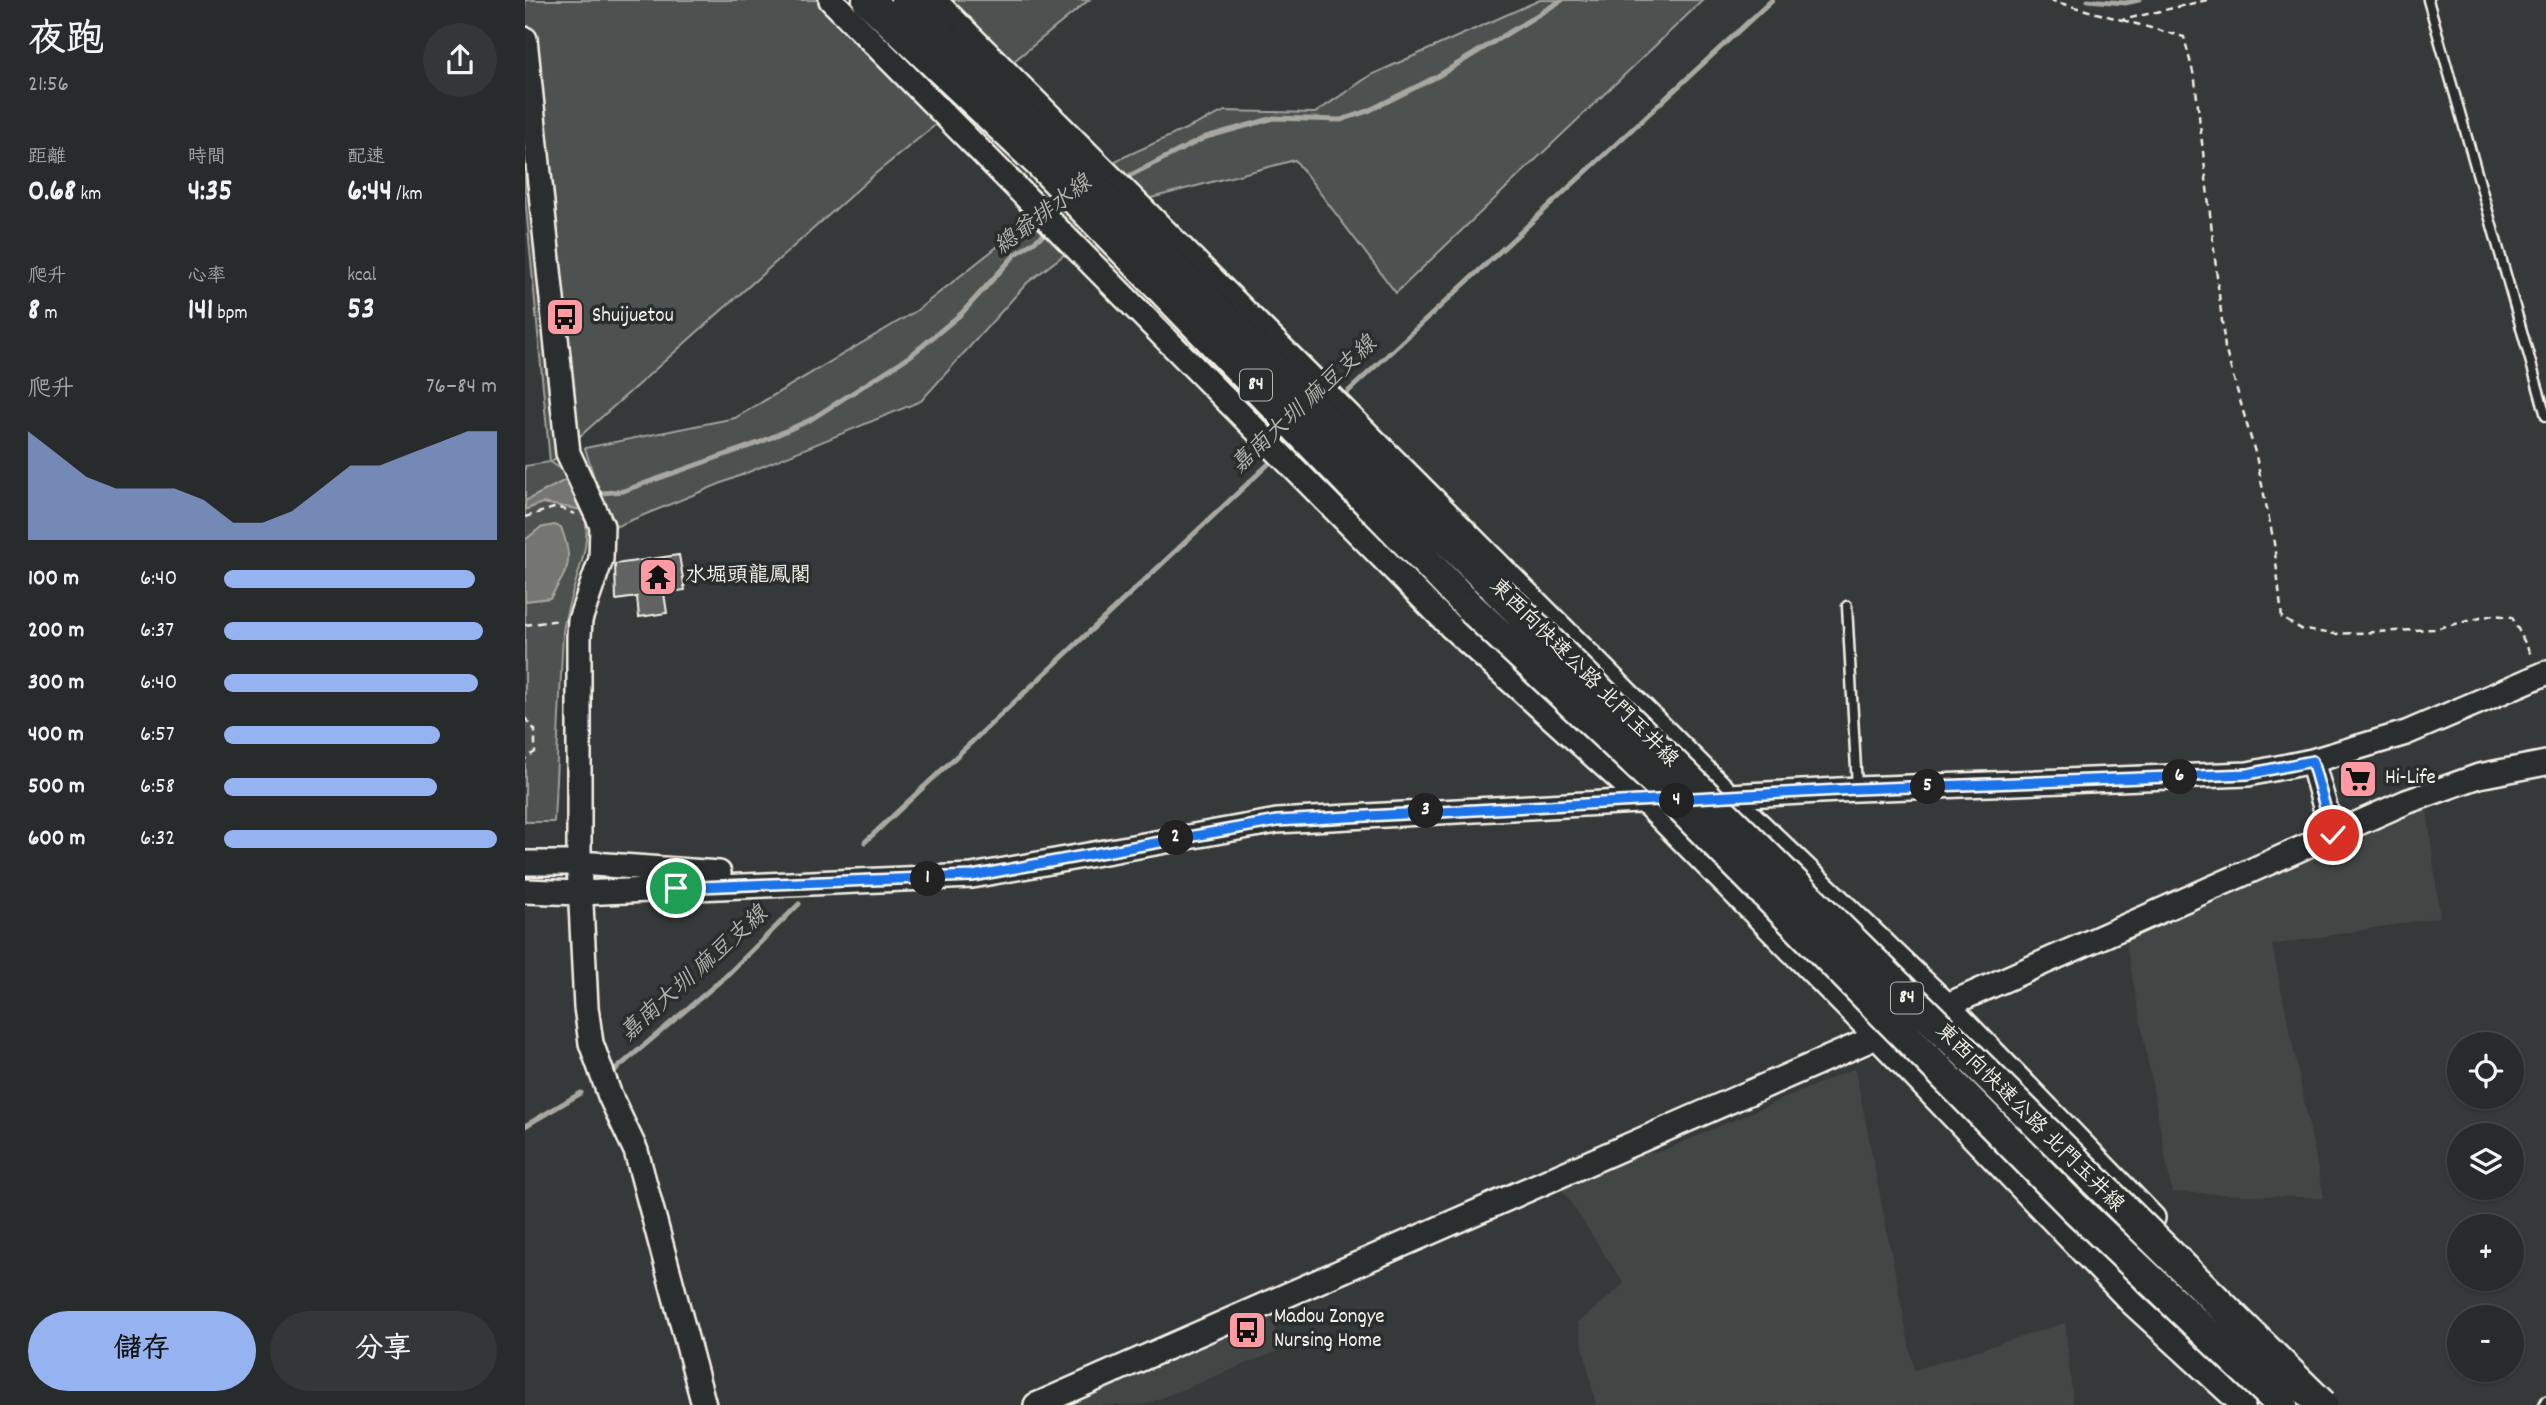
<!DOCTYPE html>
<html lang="zh-TW">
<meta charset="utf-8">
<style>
body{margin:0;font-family:Dekko,"LXGW WenKai TC",sans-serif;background:#343737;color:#f1f3f6;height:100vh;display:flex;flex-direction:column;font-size:26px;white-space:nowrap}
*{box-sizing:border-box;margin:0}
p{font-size:23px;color:#a5a7a9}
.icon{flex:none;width:38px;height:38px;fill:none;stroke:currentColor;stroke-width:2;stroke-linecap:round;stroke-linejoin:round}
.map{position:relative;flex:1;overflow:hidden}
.details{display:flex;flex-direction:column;background:#282b2b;width:525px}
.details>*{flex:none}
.tools{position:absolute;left:1922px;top:1032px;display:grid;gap:14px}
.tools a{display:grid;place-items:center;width:77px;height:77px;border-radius:50%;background:#282b2b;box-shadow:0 2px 5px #0004,0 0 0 2px #444747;font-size:35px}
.pin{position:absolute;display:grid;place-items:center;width:60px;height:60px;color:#fff;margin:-30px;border:4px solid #fff;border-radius:50%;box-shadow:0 2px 7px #0007}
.km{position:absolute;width:35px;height:35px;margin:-18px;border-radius:50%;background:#222;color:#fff;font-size:19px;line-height:35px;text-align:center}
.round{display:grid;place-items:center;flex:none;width:74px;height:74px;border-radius:37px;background:#343737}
.head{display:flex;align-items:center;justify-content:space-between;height:119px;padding:0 28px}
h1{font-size:38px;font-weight:800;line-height:52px}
.metrics{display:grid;grid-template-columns:repeat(3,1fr);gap:10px;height:119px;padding:7px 28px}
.metrics div{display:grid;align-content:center}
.metrics b{font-size:30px;font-weight:800}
.metrics small{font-size:19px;font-weight:400}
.metrics p{font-size:19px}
.chart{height:196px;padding:14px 28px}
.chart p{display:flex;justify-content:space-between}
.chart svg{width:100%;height:126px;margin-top:7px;fill:#95b2f1;opacity:.7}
.button{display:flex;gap:14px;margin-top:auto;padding:14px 28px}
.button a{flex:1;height:80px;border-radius:42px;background:#95b2f1;color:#111;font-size:28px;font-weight:800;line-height:80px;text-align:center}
.button a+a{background:#343737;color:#f1f3f6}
ul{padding:0 28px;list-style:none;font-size:23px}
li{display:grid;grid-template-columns:112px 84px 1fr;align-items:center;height:52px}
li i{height:18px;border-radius:9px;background:#95b2f1}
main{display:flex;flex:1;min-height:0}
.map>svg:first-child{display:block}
</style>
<main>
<section class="details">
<div class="head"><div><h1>夜跑</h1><p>21:56</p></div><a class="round"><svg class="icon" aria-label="share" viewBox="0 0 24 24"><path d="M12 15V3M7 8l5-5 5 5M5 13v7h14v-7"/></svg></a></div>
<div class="metrics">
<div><p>距離</p><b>0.68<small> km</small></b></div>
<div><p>時間</p><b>4:35</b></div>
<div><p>配速</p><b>6:44<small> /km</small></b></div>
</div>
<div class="metrics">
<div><p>爬升</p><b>8<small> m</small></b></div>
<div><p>心率</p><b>141<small> bpm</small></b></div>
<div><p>kcal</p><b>53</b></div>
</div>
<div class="chart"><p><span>爬升</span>76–84 m</p>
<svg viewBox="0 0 160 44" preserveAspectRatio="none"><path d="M0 44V6L10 14L20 22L30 26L40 26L50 26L60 30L70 38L80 38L90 34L100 26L110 18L120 18L130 14L140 10L150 6L160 6V44z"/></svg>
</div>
<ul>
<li><b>100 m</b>6:40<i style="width:92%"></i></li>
<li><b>200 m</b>6:37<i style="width:95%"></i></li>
<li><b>300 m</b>6:40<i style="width:93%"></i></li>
<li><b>400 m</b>6:57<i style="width:79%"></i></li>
<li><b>500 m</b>6:58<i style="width:78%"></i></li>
<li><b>600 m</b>6:32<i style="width:100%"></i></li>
</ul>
<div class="button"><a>儲存</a><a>分享</a></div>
</section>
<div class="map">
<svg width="2021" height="1405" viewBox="0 0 2021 1405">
<rect width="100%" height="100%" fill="#363939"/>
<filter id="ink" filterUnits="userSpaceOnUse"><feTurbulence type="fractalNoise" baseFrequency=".0143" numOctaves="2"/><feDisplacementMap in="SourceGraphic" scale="14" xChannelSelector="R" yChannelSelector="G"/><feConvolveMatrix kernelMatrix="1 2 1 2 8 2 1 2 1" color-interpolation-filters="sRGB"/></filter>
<g filter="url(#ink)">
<!-- built -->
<path fill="#434645" d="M1902,808L1915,917L1747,945L1799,1198L1647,1192L1600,937L1718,890Z
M1330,1068L1389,1370L1540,1323L1548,1405H1071L1053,1323L1099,1284L1023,1168L1137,1151Z
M738,1300L758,1349L619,1405H503Z"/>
<!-- green -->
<path fill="#4e514f" stroke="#a1a19c" stroke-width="2" d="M0,0H564L350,174L26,462C32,467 43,472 47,479C81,540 45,576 38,632L29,822H0V466L25,462L0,196Z
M1015,0H1178L871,293L770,160L607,203L502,283L396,401L85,529L60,448L210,418L391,311L568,171L700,111L790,113L846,75Z"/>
<!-- water -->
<path fill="#757572" stroke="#a8a7a1" stroke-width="2" d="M46,477L57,510L17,503L0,510V501Z
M29,525L36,527C49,562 44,568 25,598L0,601V540L15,528Z"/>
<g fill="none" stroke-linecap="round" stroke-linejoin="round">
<!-- stream -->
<path stroke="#a8a7a1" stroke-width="5" d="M1563,0L1600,3L1614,0
M598,179L681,137L749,118L816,120L843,111L913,76L1037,0
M815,399L1247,0
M68,494L98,491L236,442L285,420L385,356L436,314L490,255L524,231
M340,842L751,457
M89,1071L201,976L274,904
M0,1126L56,1093"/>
</g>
<!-- building -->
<path fill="#616362" stroke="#f4f1e8" stroke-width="2" d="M154,555L160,590L139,593L142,613L114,617L112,597L91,600L90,564Z"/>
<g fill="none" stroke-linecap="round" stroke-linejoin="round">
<defs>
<path id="lane" d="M1903,0L2021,416
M1322,606L1332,787
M2019,1405L2021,1401"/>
<path id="secondary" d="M306,0L925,626L1121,803L1352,1037L1607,1303L1718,1405
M409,0L1205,797L1422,1005L1628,1218
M0,39L43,453L77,526L76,559L55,620L54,637V863L61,1007L66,1043L85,1096L111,1151L179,1405
M1787,761L1808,835
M0,863H54L194,873
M0,891L55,893L447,876L752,821L1332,789L1723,774L1787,761L1881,733L2021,673
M1409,1011L1881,802L1954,776L2021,763
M511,1405L1365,1031"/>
<path id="highway" d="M343,0L516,164L945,607
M381,0L970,588"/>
</defs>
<!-- lane casing -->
<use href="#lane" stroke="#f4f1e8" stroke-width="13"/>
<!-- secondary casing -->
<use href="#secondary" stroke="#f4f1e8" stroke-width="28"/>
<!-- highway casing -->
<use href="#highway" stroke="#f4f1e8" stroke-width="35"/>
<!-- path -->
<path stroke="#f4f1e8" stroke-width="2.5" stroke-dasharray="7 5" stroke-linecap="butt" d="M1524,0L1597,20L1682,0
M1597,20L1659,37L1670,80L1700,348L1731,456L1749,543L1757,618L1778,630L1811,634L1909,629L1968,615L1987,617L2007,657
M0,517L32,507L50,514
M0,625L35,620
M0,718L10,730V752L0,759"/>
<!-- lane -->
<use href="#lane" stroke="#2a2d2e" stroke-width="8"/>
<!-- secondary -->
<use href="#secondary" stroke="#2a2d2e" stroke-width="23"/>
<!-- highway -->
<use href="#highway" stroke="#2a2d2e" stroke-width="30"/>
<defs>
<path id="highway-bridge" d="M970,588L1797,1405
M945,607L1130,781L1548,1206L1757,1405"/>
</defs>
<!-- highway-bridge casing -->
<use href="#highway-bridge" stroke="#f4f1e8" stroke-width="35" stroke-linecap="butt"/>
<!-- highway-bridge -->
<use href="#highway-bridge" stroke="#2a2d2e" stroke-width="30"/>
</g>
</g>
<g fill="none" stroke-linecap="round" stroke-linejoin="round" filter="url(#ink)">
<defs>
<path id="route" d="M151,888L447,876L752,821L1332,789L1723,774L1787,761L1808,835"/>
</defs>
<!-- route casing -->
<use href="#route" stroke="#fff" stroke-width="14"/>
<!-- route -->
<use href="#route" stroke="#1a73e8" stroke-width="9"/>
</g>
<!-- icons -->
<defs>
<symbol id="bus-square" viewBox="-11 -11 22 22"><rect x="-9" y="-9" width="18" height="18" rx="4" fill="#ff9aa2" stroke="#2a2d2e"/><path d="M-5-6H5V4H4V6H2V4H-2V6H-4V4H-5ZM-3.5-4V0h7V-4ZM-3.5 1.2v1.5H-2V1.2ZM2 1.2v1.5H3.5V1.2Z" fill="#111"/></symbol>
<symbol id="temple-square" viewBox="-11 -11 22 22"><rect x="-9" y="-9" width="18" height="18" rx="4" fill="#ff9aa2" stroke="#2a2d2e"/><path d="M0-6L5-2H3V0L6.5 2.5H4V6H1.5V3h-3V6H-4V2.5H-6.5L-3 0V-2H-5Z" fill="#111"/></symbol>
<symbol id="supermarket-square" viewBox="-11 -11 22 22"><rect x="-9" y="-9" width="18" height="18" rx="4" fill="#ff9aa2" stroke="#2a2d2e"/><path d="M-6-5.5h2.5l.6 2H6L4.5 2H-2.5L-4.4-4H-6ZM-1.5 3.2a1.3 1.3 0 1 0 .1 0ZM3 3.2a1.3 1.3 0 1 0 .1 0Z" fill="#111"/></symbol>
</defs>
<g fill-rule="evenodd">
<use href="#bus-square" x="18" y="295" width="44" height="44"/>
<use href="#temple-square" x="111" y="555" width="44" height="44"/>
<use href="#supermarket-square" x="1811" y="757" width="44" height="44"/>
<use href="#bus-square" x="700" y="1308" width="44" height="44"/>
</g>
<g text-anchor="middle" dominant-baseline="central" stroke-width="7" stroke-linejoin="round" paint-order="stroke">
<!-- shield labels -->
<g fill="#2a2d2e" stroke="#b7b6b0" stroke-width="2">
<rect x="715" y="369.5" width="32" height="31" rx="5"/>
<rect x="1366" y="982.5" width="32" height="31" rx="5"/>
</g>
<g font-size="19" font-weight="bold" fill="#f4f1e8">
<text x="731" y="385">84</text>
<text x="1382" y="998">84</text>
</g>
<!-- poi labels -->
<g font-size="21" fill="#f4f1e8" stroke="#2a2d2e" text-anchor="start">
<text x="67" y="317">Shuijuetou</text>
<text x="160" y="577">水堀頭龍鳳閣</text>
<text x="1860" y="779">Hi-Life</text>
<text x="749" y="1318">Madou Zongye<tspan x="749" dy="24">Nursing Home</tspan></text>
</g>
<!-- street labels -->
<g font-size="21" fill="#f4f1e8" stroke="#2a2d2e">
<text transform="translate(1058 674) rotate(45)">東西向快速公路 北門玉井線</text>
<text transform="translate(1504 1119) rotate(45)">東西向快速公路 北門玉井線</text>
</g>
<!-- water labels -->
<g font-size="23" font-style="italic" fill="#b4b3ad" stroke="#2a2d2e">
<text transform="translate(519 216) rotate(-37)">總爺排水線</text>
<text transform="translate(780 406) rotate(-43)">嘉南大圳 麻豆支線</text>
<text transform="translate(170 975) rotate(-42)">嘉南大圳 麻豆支線</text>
</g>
</g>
</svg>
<div class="tools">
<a><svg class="icon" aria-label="locate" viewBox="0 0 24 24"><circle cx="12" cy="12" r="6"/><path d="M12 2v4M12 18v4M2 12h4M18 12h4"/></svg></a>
<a><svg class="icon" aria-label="layers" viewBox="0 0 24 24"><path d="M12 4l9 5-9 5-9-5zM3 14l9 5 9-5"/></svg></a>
<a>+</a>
<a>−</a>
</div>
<div class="pin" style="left:151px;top:888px;background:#1e9e55"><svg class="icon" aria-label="arrive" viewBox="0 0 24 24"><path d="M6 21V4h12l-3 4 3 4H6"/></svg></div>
<div class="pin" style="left:1808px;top:835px;background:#d93025"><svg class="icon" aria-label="check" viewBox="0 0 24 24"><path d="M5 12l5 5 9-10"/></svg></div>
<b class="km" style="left:403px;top:879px">1</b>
<b class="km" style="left:651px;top:838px">2</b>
<b class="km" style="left:901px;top:811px">3</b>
<b class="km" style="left:1152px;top:801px">4</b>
<b class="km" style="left:1403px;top:787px">5</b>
<b class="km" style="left:1655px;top:777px">6</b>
</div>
</main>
